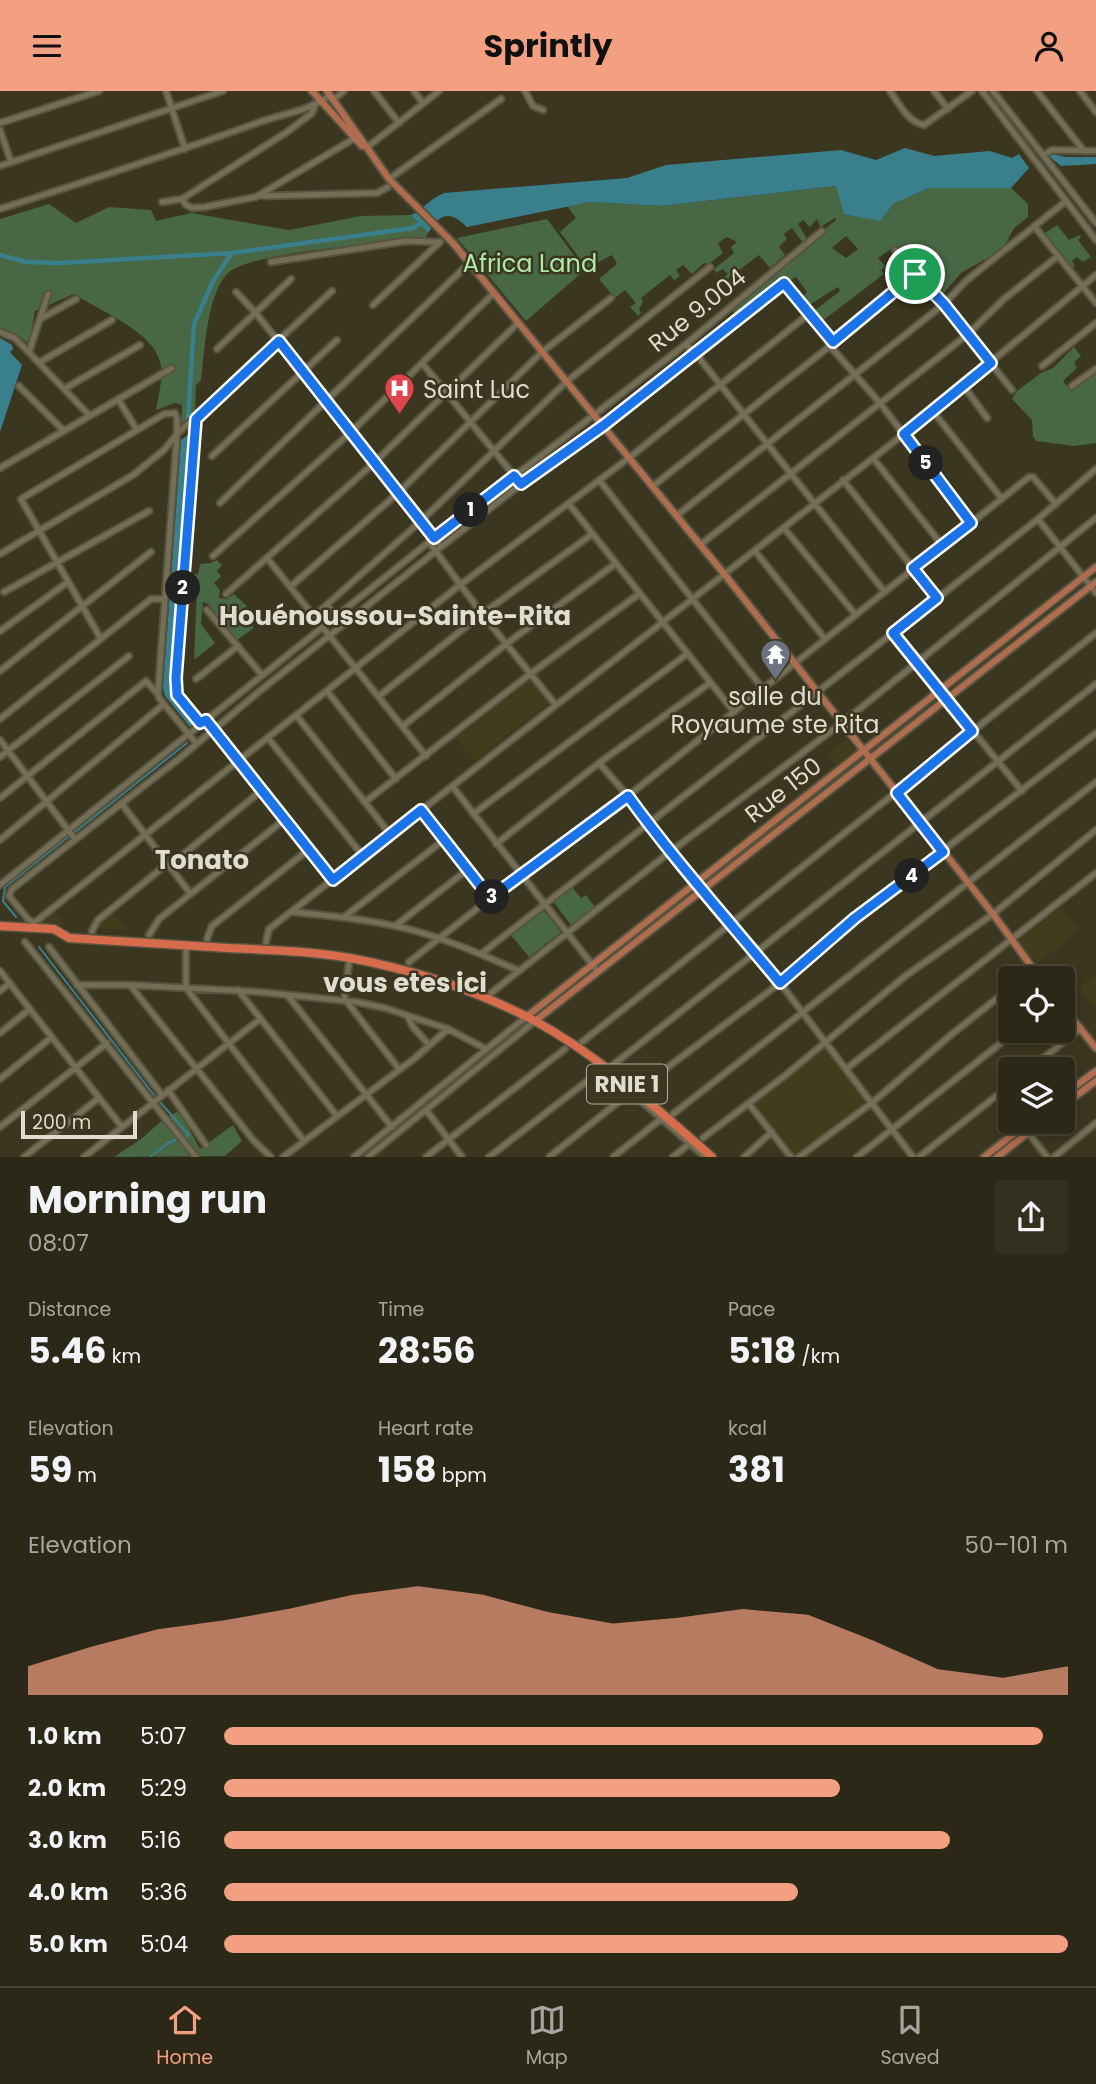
<!DOCTYPE html>
<meta charset="utf-8">
<style>
body{margin:0;font-family:Poppins,sans-serif;background:#343020;color:#f1f3f6;height:100vh;display:flex;flex-direction:column;font-size:26px;white-space:nowrap}
*{box-sizing:border-box;margin:0}
p{font-size:23px;color:#a6a6a1}
.icon{flex:none;width:38px;height:38px;fill:none;stroke:currentColor;stroke-width:2;stroke-linecap:round;stroke-linejoin:round}
.map{position:relative;height:1066px;overflow:hidden}
.panel{display:flex;flex-direction:column;background:#2c2817;flex:1}
.panel>*{flex:none}
.buttons{position:absolute;left:998px;top:875px;display:grid;gap:14px}
.buttons a{display:grid;place-items:center;width:77px;height:77px;border-radius:7px;background:#2c2817;box-shadow:0 4px 10px #0003,0 0 0 2px #484436;font-size:35px}
.scale{position:absolute;left:21px;bottom:18px;width:116px;box-sizing:border-box;padding-left:7px;border:4px solid #dfddcf;border-top:0;font-size:19px;line-height:24px;white-space:nowrap;color:#dfddcf;-webkit-text-stroke:5px #3a361f;paint-order:stroke}
.pin{position:absolute;display:grid;place-items:center;width:60px;height:60px;color:#fff;margin:-30px;border:4px solid #fff;border-radius:50%;box-shadow:0 2px 7px #0007}
.km{position:absolute;width:35px;height:35px;margin:-18px;border-radius:50%;background:#222;color:#fff;font-size:19px;line-height:35px;text-align:center}
.round{display:grid;place-items:center;flex:none;width:74px;height:74px;border-radius:7px;background:#343020}
.headline{display:flex;align-items:center;justify-content:space-between;height:119px;padding:0 28px}
h1{font-size:38px;font-weight:700;line-height:52px}
.figures{display:grid;grid-template-columns:repeat(3,1fr);gap:10px;height:119px;padding:7px 28px}
.figures div{display:grid;align-content:center}
.figures b{font-size:35px;font-weight:700}
.figures small{font-size:19px;font-weight:400}
.figures p{font-size:19px}
.chart{height:196px;padding:14px 28px}
.chart p{display:flex;justify-content:space-between}
.chart svg{width:100%;height:126px;margin-top:7px;fill:#f39f82;opacity:.7}
ul{padding:0 28px;list-style:none;font-size:23px}
li{display:grid;grid-template-columns:112px 84px 1fr;align-items:center;height:52px}
li i{height:18px;border-radius:9px;background:#f39f82}
header{display:flex;justify-content:space-between;align-items:center;height:91px;padding:0 28px;background:#f39f82;color:#111;font-size:32px;font-weight:700}
.dock{display:flex;justify-content:space-around;align-items:center;height:98px;border-top:2px solid #484436;background:#2c2817;font-size:19px;color:#a6a6a1}
.dock a{display:grid;justify-items:center;gap:4px}
.dock .current{color:#f39f82}
.map>svg:first-child{display:block}
</style>
<header><svg class="icon" aria-label="menu" viewBox="0 0 24 24"><path d="M4 6h16M4 12h16M4 18h16"/></svg>Sprintly<svg class="icon" aria-label="person" viewBox="0 0 24 24"><circle cx="12" cy="8" r="4"/><path d="M4 21q1-7 8-7t8 7"/></svg></header>
<div class="map">
<svg width="1096" height="1066" viewBox="0 0 1096 1066">
<rect width="100%" height="100%" fill="#3a361f"/>
<!-- built -->
<path fill="#423c1d" d="M530,589L548,612L475,670L456,647Z
M846,648L858,663L839,678L827,663Z
M1061,816L1079,839L1038,873L1019,850Z
M54,820L66,835L37,833Z
M112,820L128,839L96,837Z
M1096,883V919L1079,897Z
M825,957L868,1009L798,1066L795,1065L754,1014Z"/>
<!-- green -->
<path fill="#476745" fill-rule="evenodd" d="M837,95L893,113L929,97H1011L1028,113V126L1014,137L1003,158L961,182L940,206L894,156L878,167L885,175L881,179L884,183L817,234L809,224L840,200L838,196L809,214L803,206L807,201L796,186L786,192L782,188L734,223L732,219L826,140V137L836,129L835,127L820,136L817,128L810,136L803,129L798,133L808,149L803,152L792,137L784,143L787,148L779,156L785,164L770,177L759,164L726,189L724,186L728,183L723,178L716,182L714,178L734,162L731,156L737,151L727,146L718,152L723,162L709,173L704,172L692,183L683,174L676,179L680,185L674,189L670,184L641,207L643,211L639,218L641,222L638,225L630,216L636,212L625,199L615,207L599,188L617,173L612,164L587,177L560,141L576,127L567,115L590,111L661,115ZM846,145L858,158L846,167L832,157Z
M49,113L76,132L109,116L151,119L156,130L191,122L289,139L361,125L411,124L428,142L426,146C391,153 244,160 226,184C206,209 205,259 201,289L196,294L195,322L181,333L182,314L175,312L156,319C158,306 163,288 161,275C157,242 100,220 74,203L35,220L29,253L16,243L0,238V128Z
M547,128L585,179L526,230L457,147Z
M1057,134L1069,149L1080,144L1081,146L1078,149L1091,166L1083,171L1077,166L1072,170L1075,175L1071,178L1038,137L1040,136L1045,142Z
M1074,256L1081,265L1074,271L1077,277L1063,290L1071,300L1096,282V352L1074,355L1036,350L1033,345L1032,329L1012,308L1017,300L1041,282L1053,277Z
M217,469L222,474L217,480L221,485L214,492L220,499L219,507L227,508L234,503L247,515L244,519L253,527L249,531L254,537L237,549L208,513L203,511L201,533L215,552L194,569L197,499L186,497L188,483H198L200,473L211,472Z
M572,796L581,807L586,804L595,816L571,834L553,810Z
M543,819L561,841L529,866L511,844Z
M179,1020L200,1058L233,1034L242,1050L225,1065L114,1066L141,1048L165,1027Z"/>
<!-- water -->
<path fill="#3a7f8c" d="M905,57L934,65L990,60L1012,67L1019,63L1029,77L1011,97H929L893,113L880,130L844,123L836,95L661,115L590,111L467,136C450,119 440,122 428,142L411,124C422,120 429,108 444,102L627,87L666,74L841,59L876,69Z
M1052,63L1066,66H1096V73L1061,75L1050,66Z
M0,247L12,254L13,258L10,261L22,274L0,341Z
M190,342L172,603L195,631L190,636L165,605L163,597L181,349Z"/>
<g fill="none" stroke-linecap="round" stroke-linejoin="round">
<!-- stream -->
<path stroke="#3a7f8c" stroke-width="2" d="M75,741L187,652
M16,826L3,810L5,796L68,746
M39,856L154,1004
M150,1066L168,1052L189,1044L160,1011"/>
<!-- canal -->
<path stroke="#3a7f8c" stroke-width="4.5" d="M0,164L26,171L60,172L232,162L413,137L424,130
M188,327L194,233L213,190L231,163"/>
<defs>
<path id="minor" d="M166,0L185,58
M374,0L399,32
M414,0L423,12
M525,0L533,15L543,19
M890,0C899,13 908,31 924,34L972,0
M934,0L948,18
M982,0L1096,149
M993,0L1096,132
M1037,0L1084,60
M1080,0L1096,21
M333,9L344,0
M0,32L99,0
M0,39L11,71
M370,54L439,0
M1044,64L1052,59L1096,60
M0,75L223,0
M389,88L501,8
M263,105L377,102L388,96
M182,108L186,114L192,117L205,116L256,106L355,47
M162,111L182,108L287,41L311,23L314,18V13
M0,118C87,90 174,62 260,31C282,23 312,19 330,4
M1034,135L1096,212
M895,159L944,213L1012,299
M271,171L406,150L440,151
M236,201L255,221L441,456
M373,214L440,151
M40,228L76,208
M0,241L15,247L89,324
M833,251L915,183
M686,253L696,263L884,500
M217,258L291,188
M29,261L48,203
M40,271L112,229
M422,272L521,393
M1042,275L1096,232
M963,294L987,327
M19,295L63,339
M1072,295L1096,278
M64,298L140,254
M118,308L137,339
M932,319L1002,408
M196,328L175,598L177,604L200,632
M212,365L337,249
M873,367L942,454
M0,377L172,277
M599,389L763,598
M843,389L937,507
M653,395L830,255
M220,412L463,178
M569,413L734,621
M676,425L944,213L967,189L1066,110
M1038,428L1096,502
M784,437L855,523
M429,451L482,523L555,613
M700,454L968,243L1004,208L1058,165
M755,460L825,548
M0,463L133,384L164,359L177,343L332,200
M213,465L350,342L494,202
M267,467L426,665
M290,496L398,402L542,261L611,207
M4,501L149,420
M226,503L374,372L518,232
M327,514L344,534
M207,519L262,584
M314,525L421,430L566,291L710,176
M0,540L68,491
M893,542L1022,700
M101,548L21,408L164,323L175,322L177,328V343L158,603L159,607L196,652
M0,580L151,461
M196,588L238,555
M327,600L396,688
M379,605L482,523L591,444
M296,624L390,743
M0,628L151,508H165
M206,629L333,789
M403,635L506,553L615,473
M268,647L363,765
M0,649L75,748
M0,666L129,565
M599,672L628,705L696,793L732,833L780,892L913,1066
M452,695L598,881
M0,707L146,590L158,603
M365,711L530,583L639,503
M121,712L190,802
M421,719L490,807
M473,723L687,563
M0,749L164,613
M496,753L599,672L710,592
M169,775L261,700
M0,794L434,447L686,253L822,140
M293,821C333,825 373,829 412,839C449,849 484,864 519,880
M344,826L444,749
M34,832L460,494L630,366L805,226
M395,835L467,779
M34,837V832L28,828L9,805L12,798L181,666L261,599L441,456L543,376L604,334L696,263L784,192L833,251L830,255L880,312L971,432
M92,840L98,829L167,773
M149,844L159,828L284,729
M207,848L212,835L308,759
M25,851L196,1066
M266,851L269,838L904,343L1096,184
M49,856L162,1004
M186,859V897L304,1050
M481,863L893,542L1038,428L1096,378
M409,871L520,784L628,705L1029,386H1033L1056,413
M0,880L122,1036
M1023,887L1033,879
M77,894H130L260,901L357,911L385,917L448,938L486,958
M130,894L254,1050L271,1066
M238,899L337,1025
M0,900L10,892
M491,902L670,761L842,632L1096,427
M288,905L392,1036
M344,910L349,872
M347,911L399,978
M407,924L413,936L429,954
M0,942L30,918
M582,951L1096,542
M613,974L1096,593
M846,978L1096,782
M1029,978L1081,938
M0,988L52,946
M640,997L780,892L855,827L1096,642
M168,999L206,1054
M749,1013L791,1066
M426,1019L462,1066
M673,1023L1096,691
M1023,1035L1047,1066
M0,1036L107,952
M703,1047L787,983L904,886L993,823L1096,739
M24,1066L99,1007
M84,1066L260,928
M283,1066L415,967L448,938
M354,1066L526,926
M368,1066L535,930
M426,1066L565,958
M489,1066L600,980L631,1001L705,1066
M549,1066L631,1001
M613,1066L661,1028
M673,1066L690,1052
M744,1066L772,1041
M799,1066L873,1011L952,943L1010,897
M857,1066L1016,940
M919,1066L1010,994
M1054,1066L1096,1032"/>
<path id="major" d="M312,0L362,55
M327,0L389,88L453,152L725,484L993,823L1040,887
M1062,915L1096,957
M526,926L1096,476
M535,930L1096,491
M1062,1005L1096,980
M1062,1015L1096,990
M984,1066L1029,1031
M997,1066L1042,1031"/>
<path id="highway" d="M0,835L54,838L69,847C122,850 175,854 228,857C269,859 310,860 350,867C414,879 478,900 535,930C601,966 656,1017 712,1066"/>
</defs>
<!-- minor casing -->
<use href="#minor" stroke="#57533f" stroke-width="9"/>
<!-- major casing -->
<use href="#major" stroke="#57533f" stroke-width="10"/>
<!-- highway casing -->
<use href="#highway" stroke="#57533f" stroke-width="11"/>
<!-- minor -->
<use href="#minor" stroke="#736e55" stroke-width="5"/>
<!-- major -->
<use href="#major" stroke="#af6d50" stroke-width="6"/>
<!-- highway -->
<use href="#highway" stroke="#d76c4c" stroke-width="8"/>
</g>
<g fill="none" stroke-linecap="round" stroke-linejoin="round">
<defs>
<path id="route" d="M915,183L944,213L991,272L904,343L971,432L913,477L937,507L893,542L972,640L897,702L943,761L855,827L780,892C729,830 675,770 628,705L490,807L421,719L333,789L206,629L200,632L177,604L176,587L196,328L279,250L434,447L514,385L521,393L604,334L784,192L833,251Z"/>
</defs>
<!-- route casing -->
<use href="#route" stroke="#fff" stroke-width="14"/>
<!-- route -->
<use href="#route" stroke="#1a73e8" stroke-width="9"/>
</g>
<!-- icons -->
<defs>
<symbol id="hospital-pin" viewBox="-11 -11 22 30"><path d="M0 17L-7.5 6A9.5 9.5 0 1 1 7.5 6Z" fill="#e0444e" stroke="#3a361f"/><path d="M-5-5h3v3.5h4V-5h3V5h-3V1.5h-4V5h-3Z" fill="#fff"/></symbol>
<symbol id="temple-pin" viewBox="-11 -11 22 30"><path d="M0 17L-7.5 6A9.5 9.5 0 1 1 7.5 6Z" fill="#6b7280" stroke="#3a361f"/><path d="M0-6L5-2H3V0L6.5 2.5H4V6H1.5V3h-3V6H-4V2.5H-6.5L-3 0V-2H-5Z" fill="#fff"/></symbol>
</defs>
<g fill-rule="evenodd">
<use href="#hospital-pin" x="382" y="280" width="35" height="47"/>
<use href="#temple-pin" x="758" y="546" width="35" height="47"/>
</g>
<g text-anchor="middle" dominant-baseline="central" stroke-width="5" stroke-linejoin="round" paint-order="stroke">
<!-- shield labels -->
<rect fill="#3a361f" stroke="#aeab9a" stroke-width="2" x="587" y="973.5" width="80" height="39" rx="5"/>
<g font-size="23" font-weight="bold" fill="#dfddcf">
<text x="627" y="993">RNIE 1</text>
</g>
<!-- park labels -->
<g font-size="24" fill="#afe9ac" stroke="#3a361f">
<text x="530" y="172">Africa Land</text>
</g>
<!-- street labels -->
<g font-size="24" fill="#dfddcf" stroke="#3a361f">
<text transform="translate(697 219) rotate(-39)">Rue 9.004</text>
<text transform="translate(783 699) rotate(-38)">Rue 150</text>
</g>
<!-- poi labels -->
<g font-size="24" fill="#dfddcf" stroke="#3a361f" text-anchor="start">
<text x="423" y="298">Saint Luc</text>
<text x="775" y="605" text-anchor="middle">salle du<tspan x="775" dy="28">Royaume ste Rita</tspan></text>
</g>
<!-- neighbourhood labels -->
<g font-size="26" font-weight="bold" fill="#dfddcf" stroke="#3a361f">
<text x="395" y="525">Houénoussou-Sainte-Rita</text>
<text x="202" y="769">Tonato</text>
<text x="405" y="892">vous etes ici</text>
</g>
</g>
</svg>
<div class="buttons">
<a><svg class="icon" aria-label="locate" viewBox="0 0 24 24"><circle cx="12" cy="12" r="6"/><path d="M12 2v4M12 18v4M2 12h4M18 12h4"/></svg></a>
<a><svg class="icon" aria-label="layers" viewBox="0 0 24 24"><path d="M12 4l9 5-9 5-9-5zM3 14l9 5 9-5"/></svg></a>
</div>
<div class="scale">200 m</div>
<div class="pin" style="left:915px;top:183px;background:#1e9e55"><svg class="icon" aria-label="arrive" viewBox="0 0 24 24"><path d="M6 21V4h12l-3 4 3 4H6"/></svg></div>
<b class="km" style="left:471px;top:419px">1</b>
<b class="km" style="left:183px;top:497px">2</b>
<b class="km" style="left:492px;top:806px">3</b>
<b class="km" style="left:912px;top:785px">4</b>
<b class="km" style="left:926px;top:372px">5</b>
</div>
<section class="panel">
<div class="headline"><div><h1>Morning run</h1><p>08:07</p></div><a class="round"><svg class="icon" aria-label="share" viewBox="0 0 24 24"><path d="M12 15V3M7 8l5-5 5 5M5 13v7h14v-7"/></svg></a></div>
<div class="figures">
<div><p>Distance</p><b>5.46<small> km</small></b></div>
<div><p>Time</p><b>28:56</b></div>
<div><p>Pace</p><b>5:18<small> /km</small></b></div>
</div>
<div class="figures">
<div><p>Elevation</p><b>59<small> m</small></b></div>
<div><p>Heart rate</p><b>158<small> bpm</small></b></div>
<div><p>kcal</p><b>381</b></div>
</div>
<div class="chart"><p><span>Elevation</span>50–101 m</p>
<svg viewBox="0 0 160 44" preserveAspectRatio="none"><path d="M0 44V34L10 27L20 21L30 18L40 14L50 9L60 6L70 9L80 15L90 19L100 17L110 14L120 16L130 25L140 35L150 38L160 34V44z"/></svg>
</div>
<ul>
<li><b>1.0 km</b>5:07<i style="width:97%"></i></li>
<li><b>2.0 km</b>5:29<i style="width:73%"></i></li>
<li><b>3.0 km</b>5:16<i style="width:86%"></i></li>
<li><b>4.0 km</b>5:36<i style="width:68%"></i></li>
<li><b>5.0 km</b>5:04<i style="width:100%"></i></li>
</ul>
</section>
<nav class="dock">
<a class="current"><svg class="icon" aria-label="home" viewBox="0 0 24 24"><path d="M3 11l9-7 9 7M6 9v11h12V9"/></svg>Home</a>
<a><svg class="icon" aria-label="map" viewBox="0 0 24 24"><path d="M3 6l6-2 6 2 6-2v14l-6 2-6-2-6 2zM9 4v14M15 6v14"/></svg>Map</a>
<a><svg class="icon" aria-label="saved" viewBox="0 0 24 24"><path d="M7 4h10v16l-5-4-5 4z"/></svg>Saved</a>
</nav>
